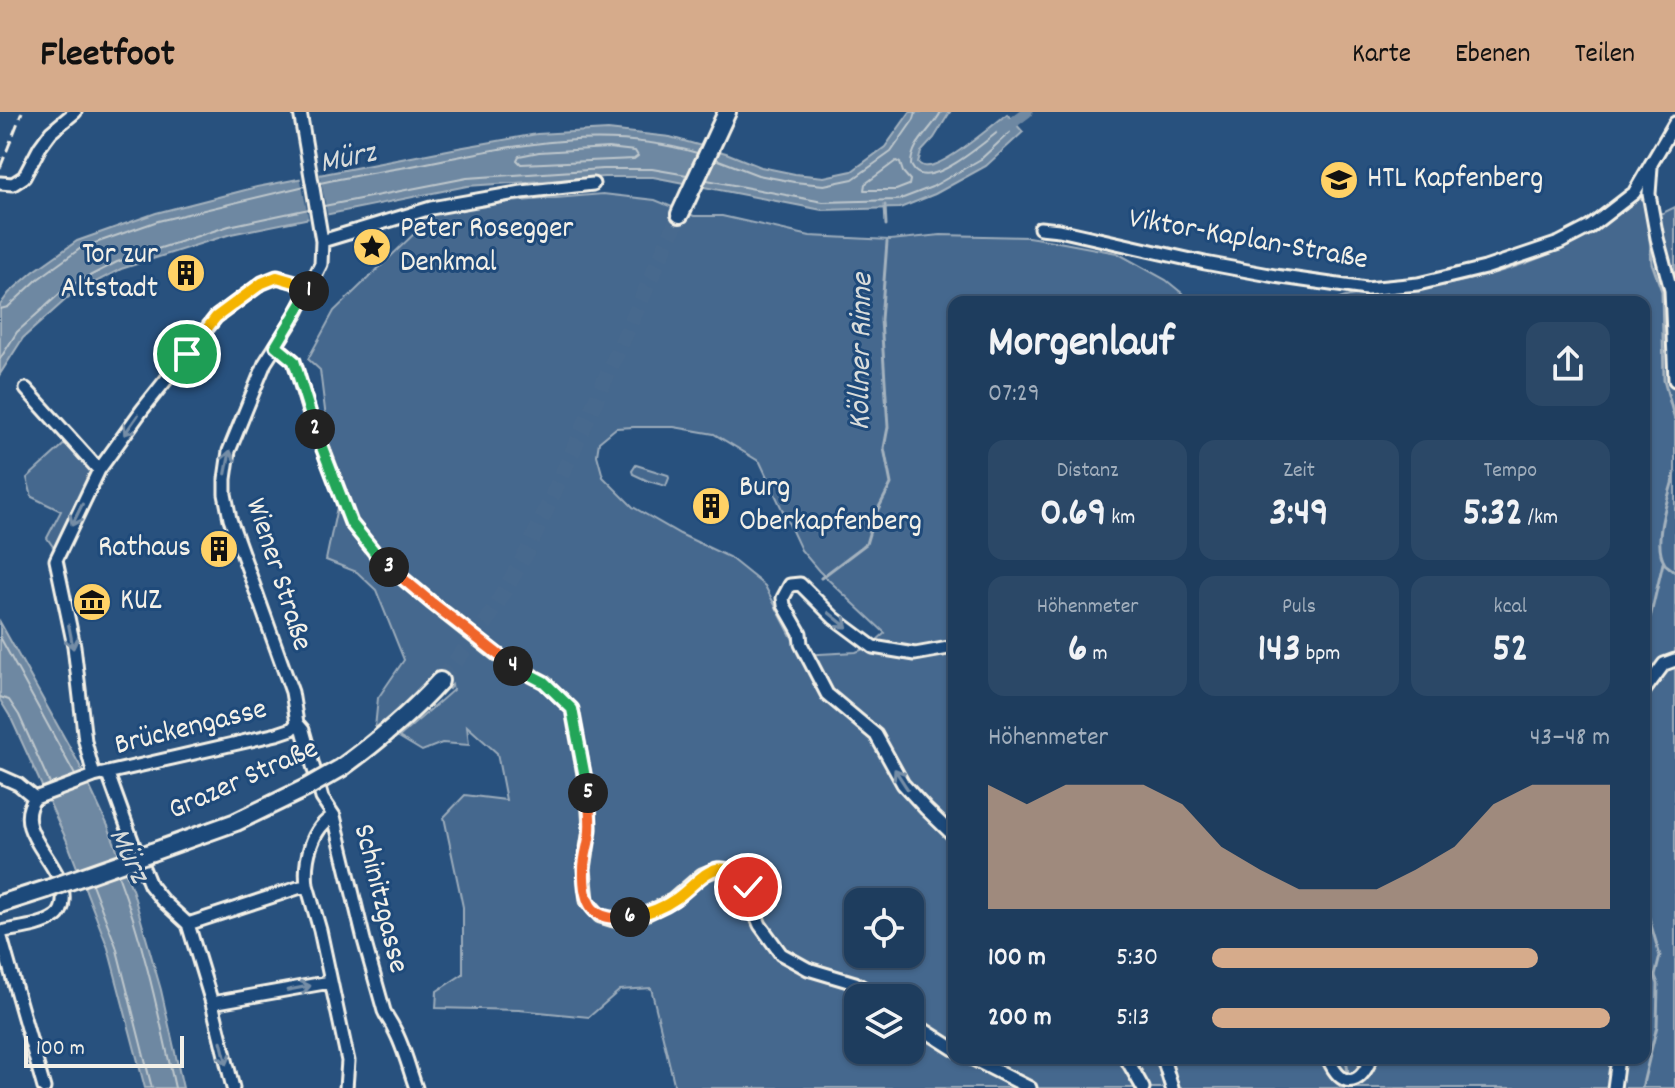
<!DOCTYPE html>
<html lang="de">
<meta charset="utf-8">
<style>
body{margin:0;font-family:Dekko,sans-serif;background:#2b4867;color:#f1f3f6;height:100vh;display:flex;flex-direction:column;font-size:30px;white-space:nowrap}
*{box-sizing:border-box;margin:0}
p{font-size:26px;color:#a1aebc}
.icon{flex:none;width:44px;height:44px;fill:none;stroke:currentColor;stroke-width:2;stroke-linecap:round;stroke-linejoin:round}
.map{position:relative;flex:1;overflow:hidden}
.sheet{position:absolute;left:948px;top:184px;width:702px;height:768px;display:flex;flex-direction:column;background:#1e3d5e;border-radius:16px;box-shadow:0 2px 6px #0004,0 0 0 2px #3c5673}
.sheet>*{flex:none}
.controls{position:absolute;left:844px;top:776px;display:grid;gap:16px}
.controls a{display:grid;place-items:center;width:80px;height:80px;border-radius:16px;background:#1e3d5e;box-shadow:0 2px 6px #0004,0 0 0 2px #3c5673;font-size:40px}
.scale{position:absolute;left:24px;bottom:20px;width:160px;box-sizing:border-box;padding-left:8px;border:4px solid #f4f1e8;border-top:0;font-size:22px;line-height:28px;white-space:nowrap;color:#f4f1e8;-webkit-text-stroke:6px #1f4a7a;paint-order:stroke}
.pin{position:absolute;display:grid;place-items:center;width:68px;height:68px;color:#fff;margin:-34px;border:4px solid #fff;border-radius:50%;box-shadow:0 2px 8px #0007}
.km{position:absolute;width:40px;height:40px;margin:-20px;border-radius:50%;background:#222;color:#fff;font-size:22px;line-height:40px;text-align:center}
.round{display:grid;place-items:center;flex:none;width:84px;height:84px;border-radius:16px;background:#2b4867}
.headline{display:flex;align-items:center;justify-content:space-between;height:136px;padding:0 40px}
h1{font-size:44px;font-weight:700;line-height:60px}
.stats{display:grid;grid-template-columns:repeat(3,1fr);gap:12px;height:136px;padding:8px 40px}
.stats div{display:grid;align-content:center;border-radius:16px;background:#2b4867;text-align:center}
.stats b{font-size:40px;font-weight:700}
.stats small{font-size:22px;font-weight:400}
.stats p{font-size:22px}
.chart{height:224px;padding:16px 40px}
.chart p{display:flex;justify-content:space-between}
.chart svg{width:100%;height:144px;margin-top:8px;fill:#d6ab8b;opacity:.7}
ul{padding:0 40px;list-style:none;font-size:26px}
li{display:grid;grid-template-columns:128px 96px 1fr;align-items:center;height:60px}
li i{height:20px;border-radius:10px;background:#d6ab8b}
header{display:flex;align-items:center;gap:48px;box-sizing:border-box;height:112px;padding:0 40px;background:#d6ab8b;color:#111}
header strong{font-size:38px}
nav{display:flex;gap:44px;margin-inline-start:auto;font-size:28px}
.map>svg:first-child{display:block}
</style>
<header>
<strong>Fleetfoot</strong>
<nav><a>Karte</a><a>Ebenen</a><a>Teilen</a></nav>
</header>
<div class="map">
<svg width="1675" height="976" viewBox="0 0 1675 976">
<rect width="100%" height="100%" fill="#28517e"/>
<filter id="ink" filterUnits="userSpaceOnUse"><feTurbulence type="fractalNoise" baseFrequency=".0125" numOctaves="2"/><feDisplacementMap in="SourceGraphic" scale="16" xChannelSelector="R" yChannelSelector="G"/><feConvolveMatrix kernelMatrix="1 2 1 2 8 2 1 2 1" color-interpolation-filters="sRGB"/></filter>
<g filter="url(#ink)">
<!-- green -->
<path fill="#45688e" stroke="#9cacbb" stroke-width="2" fill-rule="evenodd" d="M603,82L655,88L694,104H722L810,124L890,128L941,123L1028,125L1053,129L1117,141L1166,168L1193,190H954V946H1644V190H1332C1358,177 1389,183 1417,178C1495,166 1579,140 1638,86L1648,91V101H1663L1675,95V976H673L674,971L651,876L620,878L589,905L519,898L436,896L437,879L463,862V795L444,705L465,683L506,688L497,641L467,614L469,633L442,631L422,639L399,625L453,578L452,573L449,577L432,564L404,593L375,616L378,586L404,548L376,478L357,460L326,448L337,395L320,258L308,247L334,199L415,121L413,106L484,92ZM634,315H674L714,322L760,350L801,438L819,459L885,521L869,535L856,540L801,543L765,474L729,445L680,422L633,395L603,365L597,343L599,330L616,316ZM858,790H910V842H858ZM858,886H910V938H858Z
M70,327L95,353L56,439L47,426L61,399L32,385L27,366Z
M636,353L668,363L669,366L666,374L648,369L633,362L632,359Z"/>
<!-- water -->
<path fill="#6e88a2" stroke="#a4b2be" stroke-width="2" d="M910,0H950L934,26L921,40L918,51C920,52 922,54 924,54C941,58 993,13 1007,2L1023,20L986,54L935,82L900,96L822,98L653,65H604L467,74L231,122L121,157L72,182L23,226L0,262V193L9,181L33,160L77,129L156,101L257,75L458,36L537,22L608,18L670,25L726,41L761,55L795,62L824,65L852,59L885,35Z
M0,510L79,652L108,714L133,780L161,878L183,976H145L108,836L66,727L11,606L0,588Z"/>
<!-- pier -->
<path fill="#28517e" d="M319,59L328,106L309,109L300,63Z"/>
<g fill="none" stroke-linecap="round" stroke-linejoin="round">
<!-- shore -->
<path stroke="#bec7cc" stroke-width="2" d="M608,36L635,39L638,44L634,47L521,52L517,48L519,44L539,40Z
M716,47L758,63L794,70L824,73L853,67L891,40L914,7L916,0
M896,49L900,51L903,60L910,68L909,73L896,78H864L865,72Z
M707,68L823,90L898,88L932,75L981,47L1010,20L1008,15H1004C988,27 941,69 920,62C915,60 914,58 911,53C911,31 931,19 941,0
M320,71C352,64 384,59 417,53C510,34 603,13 697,41
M324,94L467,66L603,57H652L687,63
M0,197L8,195L38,167L81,136L158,109L305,74
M0,247L17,220L66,176L117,150L229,114L309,97
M0,525L75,663
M0,585L9,588L19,603L50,672
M118,763C144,831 159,904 175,976
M92,772L116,834L152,976"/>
<!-- stream -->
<path stroke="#a4b2be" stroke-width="3" d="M885,93L886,113
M1648,103L1652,151L1662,179L1664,268L1675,308
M1675,361C1669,384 1651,431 1665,452C1666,453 1674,459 1675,460
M821,466L866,432L874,405L891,372L884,336L888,315L881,208L887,130
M1644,521L1651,502L1663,451
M1644,686V717
M1346,946L1348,961
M1348,975L1349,976
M1642,976L1657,914L1658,872L1655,864L1660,844L1644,789"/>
<!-- canal -->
<path stroke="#6e88a2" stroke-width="11" d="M1002,19L1027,0"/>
<!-- highway-tunnel -->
<path stroke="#47698e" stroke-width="16" stroke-dasharray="16 8" stroke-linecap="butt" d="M440,569L487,509L527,440L680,102"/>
<defs>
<path id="minor" d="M1651,55L1649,82L1657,126L1671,178L1675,268
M0,71L13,72L24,65L40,35L51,20L75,0
M1040,116L1059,118L1205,151L1275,164L1366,177L1418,172L1485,156L1559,131L1590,115L1634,81L1675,11
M322,129L431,96L522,80L593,72
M276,234L294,249L310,303L351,411L381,448L432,491L508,551L544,570L572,597L588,684L590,717L584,757L587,789L600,804L613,808L648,801L673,788L702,763L717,757L730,758L738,762L748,775L752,794L760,813L781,842L808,857L855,871L880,886
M26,277L99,358
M954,535L915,542L873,535L834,506L800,472L790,473L783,486L784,493L800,521L801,532L827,582L876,623L903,672L926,697L954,724
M1644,579L1664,552L1675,548
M297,611L292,580L230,407L225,382V367L229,339L265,251L297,201L321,152L322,129L300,0
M297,611L303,618L322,686L334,704L364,828L384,899C387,906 391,910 394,917C404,935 409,957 416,976
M108,662L133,731L150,773L162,788L188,812
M0,664L18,672L35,686
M94,664L85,629L74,534L56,448L99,358L142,298L216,205L262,171L277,165L292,169L310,176
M35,686L94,664L277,622L292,617L297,611
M307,773L320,818L348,949L346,976
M188,812L307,773C304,749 311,716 334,704
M188,812L212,891L233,976
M0,820C17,816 40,815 55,805C60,802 63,795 63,789C67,752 9,720 35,686
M0,822L44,976
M212,891L330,870
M910,909L954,937
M971,946L1030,976
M1126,946L1143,976
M1163,946L1172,976
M1328,946C1341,976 1359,976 1371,946
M1614,976L1618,946"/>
<path id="highway" d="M680,102L727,0
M341,656C377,630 410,602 440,569
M152,740L236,710L306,676
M0,792L47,777"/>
</defs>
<!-- minor casing -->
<use href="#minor" stroke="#f4f1e8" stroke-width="17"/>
<!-- highway casing -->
<use href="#highway" stroke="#f4f1e8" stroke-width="22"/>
<!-- minor -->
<use href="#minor" stroke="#1f4a7a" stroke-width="11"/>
<!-- highway -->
<use href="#highway" stroke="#1f4a7a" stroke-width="16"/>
<!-- rail -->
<path stroke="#f4f1e8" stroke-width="3" stroke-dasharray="12 6" stroke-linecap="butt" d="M0,56L22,0"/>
<defs>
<path id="highway-bridge" d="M306,676L341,656
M47,777L152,740"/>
</defs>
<!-- highway-bridge casing -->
<use href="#highway-bridge" stroke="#f4f1e8" stroke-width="22" stroke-linecap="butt"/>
<!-- highway-bridge -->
<use href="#highway-bridge" stroke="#1f4a7a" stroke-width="16"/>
</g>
<!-- one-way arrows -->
<defs><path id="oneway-shaft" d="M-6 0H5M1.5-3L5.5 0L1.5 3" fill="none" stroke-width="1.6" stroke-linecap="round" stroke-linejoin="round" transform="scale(2)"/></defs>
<g stroke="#748da6">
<use href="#oneway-shaft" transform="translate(131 313) rotate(125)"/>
<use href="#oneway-shaft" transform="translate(228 350) rotate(-79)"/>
<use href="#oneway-shaft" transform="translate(77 403) rotate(116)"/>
<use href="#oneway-shaft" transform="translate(838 508) rotate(39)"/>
<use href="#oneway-shaft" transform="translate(71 525) rotate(79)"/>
<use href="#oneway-shaft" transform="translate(901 667) rotate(-123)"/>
<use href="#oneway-shaft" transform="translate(299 876) rotate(-11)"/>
<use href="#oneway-shaft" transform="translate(224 941) rotate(76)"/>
</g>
</g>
<g fill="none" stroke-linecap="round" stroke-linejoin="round" filter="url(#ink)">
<defs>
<path id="split-1" d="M187,242L216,205L262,171L277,165L301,172L310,176L309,179"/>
<path id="split-2" d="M309,179L276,234L294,249L315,317"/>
<path id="split-3" d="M315,317L351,411L381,448L389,455"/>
<path id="split-4" d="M389,455L432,491L513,554"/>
<path id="split-5" d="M513,554L544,570L572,597L588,681"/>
<path id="split-6" d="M588,681C589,693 591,707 590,719C589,732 584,744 584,757C583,792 592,811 630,805"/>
<path id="split-7" d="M630,805C647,802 663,796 677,786C704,766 718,737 748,775"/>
</defs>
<!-- split-1 casing -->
<use href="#split-1" stroke="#fff" stroke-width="16"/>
<!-- split-2 casing -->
<use href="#split-2" stroke="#fff" stroke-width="16"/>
<!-- split-3 casing -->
<use href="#split-3" stroke="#fff" stroke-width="16"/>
<!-- split-4 casing -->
<use href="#split-4" stroke="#fff" stroke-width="16"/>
<!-- split-5 casing -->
<use href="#split-5" stroke="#fff" stroke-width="16"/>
<!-- split-6 casing -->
<use href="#split-6" stroke="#fff" stroke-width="16"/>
<!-- split-7 casing -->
<use href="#split-7" stroke="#fff" stroke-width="16"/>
<!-- split-1 -->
<use href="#split-1" stroke="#f5b400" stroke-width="10"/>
<!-- split-2 -->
<use href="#split-2" stroke="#22a559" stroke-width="10"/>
<!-- split-3 -->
<use href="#split-3" stroke="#22a559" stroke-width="10"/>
<!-- split-4 -->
<use href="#split-4" stroke="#f0652b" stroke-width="10"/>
<!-- split-5 -->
<use href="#split-5" stroke="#22a559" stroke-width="10"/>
<!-- split-6 -->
<use href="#split-6" stroke="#f0652b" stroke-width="10"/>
<!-- split-7 -->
<use href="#split-7" stroke="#f5b400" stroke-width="10"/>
</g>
<!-- icons -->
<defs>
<symbol id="school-disc" viewBox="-11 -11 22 22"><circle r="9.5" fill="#ffd166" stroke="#1f4a7a"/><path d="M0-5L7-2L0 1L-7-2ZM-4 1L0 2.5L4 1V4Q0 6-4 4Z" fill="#111"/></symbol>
<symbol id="sight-disc" viewBox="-11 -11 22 22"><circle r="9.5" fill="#ffd166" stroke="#1f4a7a"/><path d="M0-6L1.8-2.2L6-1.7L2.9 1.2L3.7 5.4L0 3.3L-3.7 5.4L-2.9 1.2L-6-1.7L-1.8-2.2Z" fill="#111"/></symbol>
<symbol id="building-disc" viewBox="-11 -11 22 22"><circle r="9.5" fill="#ffd166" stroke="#1f4a7a"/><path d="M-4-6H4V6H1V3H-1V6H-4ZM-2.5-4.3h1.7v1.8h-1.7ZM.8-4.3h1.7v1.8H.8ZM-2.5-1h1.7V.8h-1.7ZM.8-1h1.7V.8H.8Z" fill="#111"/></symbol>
<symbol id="museum-disc" viewBox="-11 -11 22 22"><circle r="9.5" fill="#ffd166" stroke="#1f4a7a"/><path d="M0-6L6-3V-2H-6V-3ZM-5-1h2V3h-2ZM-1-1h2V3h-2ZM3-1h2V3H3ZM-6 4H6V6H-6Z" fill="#111"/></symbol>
</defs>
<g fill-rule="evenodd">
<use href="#school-disc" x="1317" y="46" width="44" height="44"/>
<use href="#sight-disc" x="350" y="113" width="44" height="44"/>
<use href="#building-disc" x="164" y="139" width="44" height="44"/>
<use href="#building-disc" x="689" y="372" width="44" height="44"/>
<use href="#building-disc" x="197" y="415" width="44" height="44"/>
<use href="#museum-disc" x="70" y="468" width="44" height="44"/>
</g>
<g text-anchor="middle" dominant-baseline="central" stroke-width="6" stroke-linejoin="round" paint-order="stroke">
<!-- poi labels -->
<g font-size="30" fill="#f4f1e8" stroke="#1f4a7a" text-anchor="start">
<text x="1367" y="68">HTL Kapfenberg</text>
<text x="400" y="118">Peter Rosegger<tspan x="400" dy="34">Denkmal</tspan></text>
<text x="158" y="144" text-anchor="end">Tor zur<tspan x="158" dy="34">Altstadt</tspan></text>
<text x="739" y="377">Burg<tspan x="739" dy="34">Oberkapfenberg</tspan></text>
<text x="191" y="437" text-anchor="end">Rathaus</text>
<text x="120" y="490">KUZ</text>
</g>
<!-- street labels -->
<g font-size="30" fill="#f4f1e8" stroke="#1f4a7a">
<text transform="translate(1248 129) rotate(10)">Viktor-Kaplan-Straße</text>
<text transform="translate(277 463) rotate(72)">Wiener Straße</text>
<text transform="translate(191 617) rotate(-14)">Brückengasse</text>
<text transform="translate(244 669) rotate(-24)">Grazer Straße</text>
<text transform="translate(379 787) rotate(76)">Schinitzgasse</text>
</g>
<!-- water labels -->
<g font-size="32" font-style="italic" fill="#d9dcda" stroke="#1f4a7a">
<text transform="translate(348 48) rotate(-12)">Mürz</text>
<text transform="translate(863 240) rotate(-89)">Köllner Rinne</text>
<text transform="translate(127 744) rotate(64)">Mürz</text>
</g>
</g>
</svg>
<div class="controls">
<a><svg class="icon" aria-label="locate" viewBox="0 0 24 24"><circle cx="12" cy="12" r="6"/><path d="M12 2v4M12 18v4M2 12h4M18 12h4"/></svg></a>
<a><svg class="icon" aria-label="layers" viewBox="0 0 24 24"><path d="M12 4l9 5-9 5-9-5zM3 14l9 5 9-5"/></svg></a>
</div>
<div class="scale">100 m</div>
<div class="pin" style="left:187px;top:242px;background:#1e9e55"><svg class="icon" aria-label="arrive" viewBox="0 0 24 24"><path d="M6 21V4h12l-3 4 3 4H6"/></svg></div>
<div class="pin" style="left:748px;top:775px;background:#d93025"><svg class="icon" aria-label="check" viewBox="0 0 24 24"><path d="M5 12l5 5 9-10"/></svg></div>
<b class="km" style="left:309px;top:179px">1</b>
<b class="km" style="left:315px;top:317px">2</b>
<b class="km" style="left:389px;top:455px">3</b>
<b class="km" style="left:513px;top:554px">4</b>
<b class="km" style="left:588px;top:681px">5</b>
<b class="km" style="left:630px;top:805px">6</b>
<section class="sheet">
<div class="headline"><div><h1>Morgenlauf</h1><p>07:29</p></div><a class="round"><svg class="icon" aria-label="share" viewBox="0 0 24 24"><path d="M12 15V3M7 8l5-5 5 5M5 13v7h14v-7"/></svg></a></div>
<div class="stats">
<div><p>Distanz</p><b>0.69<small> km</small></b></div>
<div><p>Zeit</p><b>3:49</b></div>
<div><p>Tempo</p><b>5:32<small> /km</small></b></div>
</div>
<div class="stats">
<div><p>Höhenmeter</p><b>6<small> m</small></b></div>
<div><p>Puls</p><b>143<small> bpm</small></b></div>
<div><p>kcal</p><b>52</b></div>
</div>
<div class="chart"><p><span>Höhenmeter</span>43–48 m</p>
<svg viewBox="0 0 160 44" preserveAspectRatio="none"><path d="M0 44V6L10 12L20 6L30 6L40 6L50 12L60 25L70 32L80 38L90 38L100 38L110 32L120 25L130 12L140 6L150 6L160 6V44z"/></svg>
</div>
<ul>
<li><b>100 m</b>5:30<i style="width:82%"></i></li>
<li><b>200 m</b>5:13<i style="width:100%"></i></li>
</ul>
</section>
</div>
